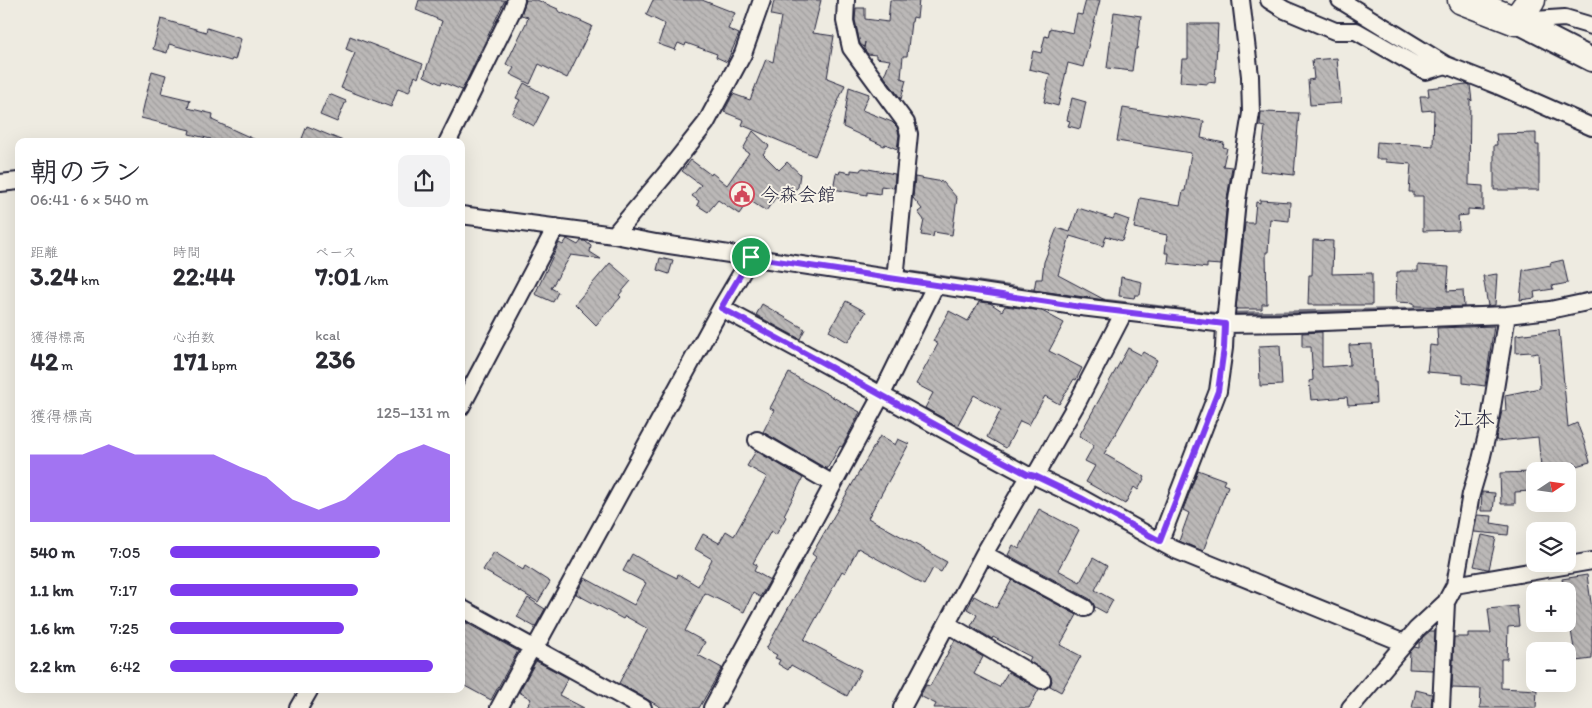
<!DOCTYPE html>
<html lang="ja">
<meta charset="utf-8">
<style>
body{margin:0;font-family:Itim,"Klee One",sans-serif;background:#f2f2f3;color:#2b2b33;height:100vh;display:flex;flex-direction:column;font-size:19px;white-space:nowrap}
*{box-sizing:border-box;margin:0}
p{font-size:16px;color:#7c7c81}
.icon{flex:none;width:28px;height:28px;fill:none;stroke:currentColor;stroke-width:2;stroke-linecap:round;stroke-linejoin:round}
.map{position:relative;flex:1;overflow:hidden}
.side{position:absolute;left:15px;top:138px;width:450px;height:555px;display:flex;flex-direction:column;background:#fff;border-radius:10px;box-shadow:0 5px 20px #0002}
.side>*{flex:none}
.needle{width:32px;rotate:77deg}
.buttons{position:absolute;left:1526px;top:462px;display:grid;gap:10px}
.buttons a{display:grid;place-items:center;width:50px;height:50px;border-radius:10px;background:#fff;box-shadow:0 5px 20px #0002;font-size:25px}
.pin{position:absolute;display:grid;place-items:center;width:42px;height:42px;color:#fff;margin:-21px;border:2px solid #fff;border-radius:50%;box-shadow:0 1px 5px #0007}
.round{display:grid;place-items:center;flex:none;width:52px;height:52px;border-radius:10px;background:#f2f2f3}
.head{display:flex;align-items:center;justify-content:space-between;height:85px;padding:0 15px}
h1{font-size:28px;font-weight:800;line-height:38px}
.metrics{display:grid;grid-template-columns:repeat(3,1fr);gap:8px;height:85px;padding:5px 15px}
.metrics div{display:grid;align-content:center}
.metrics b{font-size:25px;font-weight:800}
.metrics small{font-size:14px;font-weight:400}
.metrics p{font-size:14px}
.chart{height:140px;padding:10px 15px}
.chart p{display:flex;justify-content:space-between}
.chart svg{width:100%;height:90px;margin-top:5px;fill:#7c3aed;opacity:.7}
ul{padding:0 15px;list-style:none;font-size:16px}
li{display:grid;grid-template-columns:80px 60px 1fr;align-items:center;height:38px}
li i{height:12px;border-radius:6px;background:#7c3aed}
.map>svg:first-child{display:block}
</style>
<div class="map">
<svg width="1592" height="708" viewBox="0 0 1592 708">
<defs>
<pattern id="building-back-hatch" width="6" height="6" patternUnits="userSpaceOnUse" patternTransform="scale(1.25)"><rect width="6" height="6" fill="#bbb8b7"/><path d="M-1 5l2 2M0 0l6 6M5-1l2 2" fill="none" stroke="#a09e9e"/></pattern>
</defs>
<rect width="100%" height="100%" fill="#eeebe1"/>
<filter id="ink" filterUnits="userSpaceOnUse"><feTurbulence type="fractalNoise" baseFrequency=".02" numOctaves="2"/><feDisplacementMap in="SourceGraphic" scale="10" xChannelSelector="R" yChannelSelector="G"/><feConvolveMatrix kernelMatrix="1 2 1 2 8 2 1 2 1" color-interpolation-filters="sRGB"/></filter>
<g filter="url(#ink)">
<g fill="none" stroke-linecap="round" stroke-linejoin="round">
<!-- stream -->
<path stroke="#716f7b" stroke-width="4.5" d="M898,271L1105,301L1222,315
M1230,314L1490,308"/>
</g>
<!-- building -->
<path fill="url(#building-back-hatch)" stroke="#22223b" d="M419,0H505L462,90L442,82L441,84L424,76L442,21L416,10Z
M526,0H537L558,9V11L592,26L567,78L539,64L530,84L510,74L514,68L506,64L527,21L528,17L521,15Z
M653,0H702L735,13L728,29L739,34L727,62L716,57L717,54L686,43L685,46L678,43L675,50L658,44L665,24L646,15Z
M774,0H821L813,33L834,36L827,78L845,85L815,156L742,125L744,120L724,112L733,94L750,100L766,59L773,62L781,17L771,15Z
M890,0H919L917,18L913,17L912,22H911L907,56H903L901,78L906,80L901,99L884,76L890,60L876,58V55L868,54L864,49L865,42L864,47L860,44L855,20L856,8H865V19L888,22Z
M1086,0H1100L1083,67L1068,63L1058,106L1044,102L1050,74L1029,69L1033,51L1041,53L1045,36L1048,37L1050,28L1073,33L1077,14L1082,15Z
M1114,12L1141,16L1137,49H1135L1132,71L1107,68Z
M161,19L206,32L207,28L241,39L235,60L232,59L231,61L169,44L167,53L153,49Z
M1188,24H1218L1215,83L1208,82V84L1180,82L1182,59H1188Z
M350,36L423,64L418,78L415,76L409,92L398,88L391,107L341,88L355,53L346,49Z
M1337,58L1341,103L1310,105L1308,80L1314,79L1312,60Z
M152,71L166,75L161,93L190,100L188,108L213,114L212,120L258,141H210L211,139L189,134L190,130L141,118Z
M524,83L549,97L534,126L512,114L520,100L516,98Z
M1467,84L1470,85L1472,101L1470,99L1469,185L1483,186V210L1468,209V215L1458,216L1459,228L1458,230L1423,231V196H1413V192H1409L1411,164L1386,162V159H1376L1377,142L1433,146L1434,110L1422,111L1420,96H1429L1428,88Z
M849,87L869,94L862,110L892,122L897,127L899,135L897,149L885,144L884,146L843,127Z
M329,94L346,101L337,122L320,115Z
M1072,98L1086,102L1080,129L1068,126L1070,121L1067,120Z
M1123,108L1204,121L1201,138L1224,143L1223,147L1227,148L1223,166L1232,167L1227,199L1221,265L1207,264V268L1168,263L1169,253H1165L1167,235L1134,228L1140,198L1180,205L1183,191H1185L1191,153L1117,141Z
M1261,112L1299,113L1294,175L1260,171L1265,127L1260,126Z
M307,126L343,141H301Z
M753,131L769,146L763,154L779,170L787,162L800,174L798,187L782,203L776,197L766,211L749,200L739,214L718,200L708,212L697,205L699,201L692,196L701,185L682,171L691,160L711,175L712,173L727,185L749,153L743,149Z
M1536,133V145H1539V190H1494V145H1497L1496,134Z
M863,168L895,174L894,188L881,186L880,194L867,192V195L833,189L836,173L839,174L840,171L851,173V170L860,171L861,169Z
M915,177L943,182L957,198L952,235L934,232L933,237L921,235L924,220L918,212L922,209L913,198Z
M1260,200L1290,202L1289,221L1270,219L1268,252H1266L1267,304H1262V309H1236L1245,223H1254L1256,202L1260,203Z
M1078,208L1113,219L1115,215L1129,220L1122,241L1106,236L1103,246L1070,236L1058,275L1105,300L1034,290L1036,279H1042L1044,262L1057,228L1070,232Z
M567,239L578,245L581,241H585L591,246L590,252L601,259L571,255L551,288L558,292L553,302L535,294L559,243L563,245Z
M1313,240L1333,241L1332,274L1372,273V305H1308L1309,275H1312Z
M660,258L673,261L669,274L657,270Z
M1563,260L1568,283L1552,286L1553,289L1534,292L1535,298L1520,300L1523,270L1551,265L1550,263Z
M610,263L631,281L619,295L621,297L596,325L575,304Z
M1418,265L1449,267L1447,291L1463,290L1464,307L1414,306V303L1396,302L1397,272H1400V271H1418Z
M1497,274L1495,305L1488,306L1483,276Z
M1121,277L1142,282L1140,295H1135L1134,298L1119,296Z
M846,301L866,312L848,342L829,331Z
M979,302L990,303L1002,311L1005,306L1042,311L1064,323L1049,351L1082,368L1076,380L1074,379L1059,404L1045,396L1029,425L1020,421L1006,448L987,437L1001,410L974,395L957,426L925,408L933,393L916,384L938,344L933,341L949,311L968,321Z
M762,304L805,329L800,339L756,315Z
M1494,326L1485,386L1463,383V375L1427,372L1430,345L1438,346L1437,328Z
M1559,330L1568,427L1577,423L1584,441L1590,462L1576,466L1575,463L1541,467L1538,437L1497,441L1496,438L1502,411H1506L1505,395L1540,388L1538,353L1531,354V352L1516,353V335Z
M1322,332V367L1350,365L1349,345L1372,344L1373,382H1375L1376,403L1348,405L1347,397L1311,400L1309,381L1313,380L1311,347H1302V333Z
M1280,345L1282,385L1260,386L1259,346Z
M1128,348L1141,355L1143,352L1157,360L1104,454L1145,477L1138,490L1134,487L1125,504L1086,482L1095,466L1085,461L1094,445L1079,436Z
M789,373L860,412L842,447L840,446L827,469L763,432L774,410L770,408Z
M880,436L895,445L898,439L909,444L868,518L947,562L941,572L933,568L924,585L858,548L845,573L842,571L804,640L861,670L847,696L791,665L788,670L778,664L780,660L775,658L777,655L766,649L816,557L812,554Z
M756,451L803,478L784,515L786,517L776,535L771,531L753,563L757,565L754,571L770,580L760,597L753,593L744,612L705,593L685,631L705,642L698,655L722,668L699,708H662L619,683L648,629L625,616L623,619L576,594L585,578L634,605L646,583L623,571L632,554L653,566L677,578L678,574L698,586L712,559L695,549L703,534L719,543L726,531L734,536L767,477L747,466Z
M1198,470L1225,480L1223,484L1228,486L1203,551L1179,541L1189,513L1183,510Z
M1532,472V491L1515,492V504H1501L1500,473Z
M1482,492L1495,493L1493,511H1481Z
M1039,509L1079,530L1058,570L1080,582L1093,558L1107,566L1095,590L1113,600L1106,613L1095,607L1090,599L1008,555L1013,545L1019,549Z
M1477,515L1492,516L1491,523L1509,526L1508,535L1474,532Z
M1482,535L1496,538L1489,569H1487L1474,566Z
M494,552L523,570L525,566L550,582L538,602L483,570Z
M1587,575L1592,609V659L1576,661L1568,612V591H1564L1562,579Z
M1012,580L1077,615L1060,645L1081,656L1061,692L1050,686L1052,681L1050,675L1029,661L1031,657L993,637L992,639L971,626L977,615L967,609L974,596L996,608Z
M528,598L545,609L535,627L517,617Z
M1517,606L1519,626L1508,627L1507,659H1501V688L1537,690L1536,708H1480L1481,689L1452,688L1454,637H1468V633H1491L1488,609Z
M461,620L518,651L491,700L461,684Z
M1430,631H1435L1433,670L1409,669L1410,652L1414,647L1419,648V643L1422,641V638Z
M955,640L983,657L974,674L999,687L1008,672L1039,689L1029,708H934L936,704L920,696L926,685L930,686Z
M536,661L568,678L559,695L584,708H526L531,699L519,692Z
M1416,690L1432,694L1431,708H1412Z"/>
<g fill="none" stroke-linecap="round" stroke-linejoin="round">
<defs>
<path id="street" d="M846,0L845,21L851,48L906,123L909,134L895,280
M1269,0L1285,10L1335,31H1356L1426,71L1446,65
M1340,0L1446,65L1499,86L1592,127
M1518,21L1565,18L1592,26
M448,141L512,11L516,0
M0,183L19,181
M461,215L614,235L656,243L1081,307L1225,324L1297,323L1507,315L1550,310L1592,301
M614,235L664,176L706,123L743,54L762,0
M721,308C824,362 924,420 1027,475L1035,476L1081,498L1173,549L1404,643
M461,407L556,227
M757,440L833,484
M1035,476L1077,403L1124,312
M1160,541L1218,391L1224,348L1225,324L1237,200L1251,113L1250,76L1241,0
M984,554L1085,608
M1455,585L1592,561
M461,608L643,708
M947,624L1042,680
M535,648L721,308L751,257
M299,708L310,689
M499,708L532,647
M712,708L881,396L935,286
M902,708L984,554L1030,475
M1350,708L1417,629L1446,602L1455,585L1471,494L1481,460L1489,426L1507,315
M1441,708L1446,602"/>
<path id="secondary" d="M1516,21L1592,60"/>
<path id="highway" d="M1462,0L1516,21
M1516,21L1531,0"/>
</defs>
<!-- street casing -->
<use href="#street" stroke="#22223b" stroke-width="20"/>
<!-- secondary casing -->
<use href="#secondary" stroke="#22223b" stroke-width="26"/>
<!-- highway casing -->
<use href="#highway" stroke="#22223b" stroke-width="31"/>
<!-- street -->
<use href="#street" stroke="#f7f3e8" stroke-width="16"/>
<!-- secondary -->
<use href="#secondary" stroke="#f7f3e8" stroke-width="22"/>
<!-- highway -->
<use href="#highway" stroke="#f7f3e8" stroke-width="28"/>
</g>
</g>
<g fill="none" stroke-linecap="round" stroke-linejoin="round" filter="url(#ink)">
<defs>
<path id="route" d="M751,257L1081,307L1225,324L1224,348L1218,391L1160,541L1081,498L1035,476L1027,474C924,420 824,362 721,308Z"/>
</defs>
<!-- route casing -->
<use href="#route" stroke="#fff" stroke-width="10"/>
<!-- route -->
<use href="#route" stroke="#7c3aed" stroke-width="6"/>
</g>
<!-- icons -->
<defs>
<symbol id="civic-ring" viewBox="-11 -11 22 22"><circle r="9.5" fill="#f7f3e8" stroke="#d1495b" stroke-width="1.5"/><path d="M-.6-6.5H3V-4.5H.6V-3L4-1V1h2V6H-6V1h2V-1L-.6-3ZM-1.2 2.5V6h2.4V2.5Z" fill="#d1495b"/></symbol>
</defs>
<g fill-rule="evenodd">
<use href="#civic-ring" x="728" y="180" width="28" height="28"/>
</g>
<g text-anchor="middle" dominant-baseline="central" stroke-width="4" stroke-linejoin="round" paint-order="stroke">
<!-- poi labels -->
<g font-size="19" fill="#22223b" stroke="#f7f3e8" text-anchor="start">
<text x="760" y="194">今森会館</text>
</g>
<!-- quarter labels -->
<g font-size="21" fill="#22223b" stroke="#f7f3e8">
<text x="1474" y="418">江本</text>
</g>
</g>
</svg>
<div class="buttons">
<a><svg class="needle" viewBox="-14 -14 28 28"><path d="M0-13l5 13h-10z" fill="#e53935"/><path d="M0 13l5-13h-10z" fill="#7c7c81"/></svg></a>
<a><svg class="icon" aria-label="layers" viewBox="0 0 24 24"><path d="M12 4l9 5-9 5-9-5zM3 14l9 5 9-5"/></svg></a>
<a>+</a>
<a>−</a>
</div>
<div class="pin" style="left:751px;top:257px;background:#1e9e55"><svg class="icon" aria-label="arrive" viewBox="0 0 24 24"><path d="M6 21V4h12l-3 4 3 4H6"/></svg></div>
<section class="side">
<div class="head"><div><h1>朝のラン</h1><p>06:41 · 6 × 540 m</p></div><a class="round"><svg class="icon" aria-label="share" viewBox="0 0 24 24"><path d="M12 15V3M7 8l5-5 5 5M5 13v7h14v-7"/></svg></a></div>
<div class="metrics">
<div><p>距離</p><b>3.24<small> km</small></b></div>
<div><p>時間</p><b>22:44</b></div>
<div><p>ペース</p><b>7:01<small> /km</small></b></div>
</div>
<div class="metrics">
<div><p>獲得標高</p><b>42<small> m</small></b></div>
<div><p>心拍数</p><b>171<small> bpm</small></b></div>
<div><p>kcal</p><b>236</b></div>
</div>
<div class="chart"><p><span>獲得標高</span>125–131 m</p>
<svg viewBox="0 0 160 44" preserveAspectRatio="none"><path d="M0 44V11L10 11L20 11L30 6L40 11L50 11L60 11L70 11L80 17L90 22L100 33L110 38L120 33L130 22L140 11L150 6L160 11V44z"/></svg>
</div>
<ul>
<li><b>540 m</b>7:05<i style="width:75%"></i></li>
<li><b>1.1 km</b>7:17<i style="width:67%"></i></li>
<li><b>1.6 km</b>7:25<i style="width:62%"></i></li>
<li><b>2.2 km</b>6:42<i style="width:94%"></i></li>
</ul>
</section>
</div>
